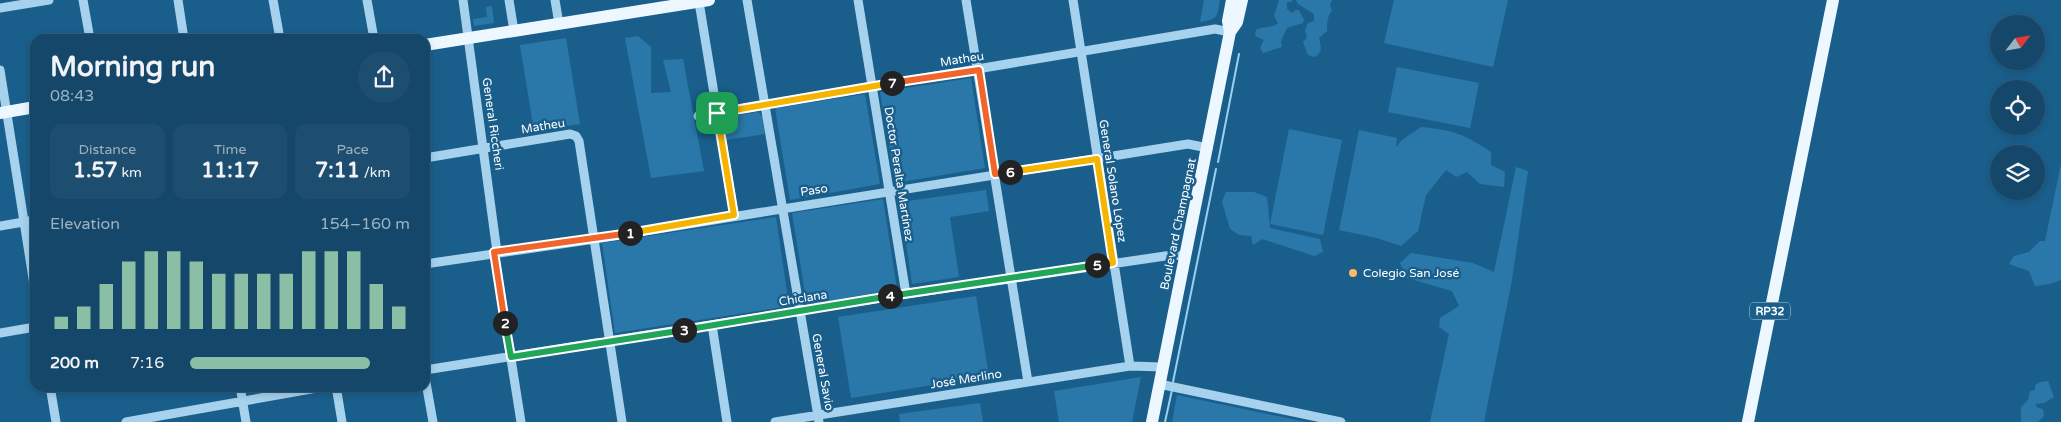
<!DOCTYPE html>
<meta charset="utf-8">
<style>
body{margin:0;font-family:"Varela Round",sans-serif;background:#1d4e6f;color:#f1f3f6;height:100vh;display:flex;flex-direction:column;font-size:19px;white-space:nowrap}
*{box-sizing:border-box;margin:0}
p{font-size:16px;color:#9db2c0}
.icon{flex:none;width:28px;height:28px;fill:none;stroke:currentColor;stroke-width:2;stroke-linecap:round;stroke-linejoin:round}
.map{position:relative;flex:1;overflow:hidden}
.side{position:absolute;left:30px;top:34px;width:400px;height:358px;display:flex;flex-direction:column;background:#144769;border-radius:15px;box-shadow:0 2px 8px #0003,0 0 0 1px #335f7d}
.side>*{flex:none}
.needle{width:32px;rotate:59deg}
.fabs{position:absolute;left:1990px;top:15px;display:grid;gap:10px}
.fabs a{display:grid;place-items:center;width:55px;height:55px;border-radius:50%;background:#144769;box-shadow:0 2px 8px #0003,0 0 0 1px #335f7d;font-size:25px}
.pin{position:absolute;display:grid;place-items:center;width:42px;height:42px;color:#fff;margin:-21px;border-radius:10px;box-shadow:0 2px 8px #0006}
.km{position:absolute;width:25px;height:25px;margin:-12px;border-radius:50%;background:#222;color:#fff;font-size:14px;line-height:25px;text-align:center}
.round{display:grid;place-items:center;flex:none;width:52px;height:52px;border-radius:26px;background:#1d4e6f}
.overview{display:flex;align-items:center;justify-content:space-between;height:85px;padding:0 20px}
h1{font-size:28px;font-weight:800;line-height:38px}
.metrics{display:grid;grid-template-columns:repeat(3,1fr);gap:8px;height:85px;padding:5px 20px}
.metrics div{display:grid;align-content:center;border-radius:12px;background:#1d4e6f;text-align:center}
.metrics b{font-size:21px;font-weight:800}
.metrics small{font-size:14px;font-weight:400}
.metrics p{font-size:14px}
.chart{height:140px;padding:10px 20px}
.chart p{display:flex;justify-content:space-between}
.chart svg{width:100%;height:90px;margin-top:5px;stroke:#8abfa5;stroke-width:6}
ul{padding:0 20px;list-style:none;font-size:16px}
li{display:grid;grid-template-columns:80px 60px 1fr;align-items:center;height:38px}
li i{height:12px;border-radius:6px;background:#8abfa5}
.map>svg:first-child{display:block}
</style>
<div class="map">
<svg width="2061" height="422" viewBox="0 0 2061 422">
<rect width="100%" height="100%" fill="#1a5f8c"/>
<!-- green -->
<path fill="#2a78a9" d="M1204,0H1220C1217,18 1218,19 1200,22Z
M1279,0H1293L1291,2H1287V9L1292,13L1296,10H1299L1304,20L1303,23L1287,28L1281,41L1282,47L1263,53L1260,48L1264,40L1255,36L1256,30C1264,25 1271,29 1278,23L1274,16Z
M1296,0H1332L1330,5L1332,11C1327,16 1327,24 1327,31L1319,38C1321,47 1323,52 1315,57L1308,55L1303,42L1307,38L1305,30L1308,23L1314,21V14L1298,4Z
M1394,0H1508L1493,67L1384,43Z
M492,6L494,23L474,26L473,19L487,17L486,7Z
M638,36L651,47V93L671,92L663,60L683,59L704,171L651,178L625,38Z
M566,38L580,124L534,131L520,45Z
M1397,67L1479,83L1470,128L1388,112Z
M971,78L985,168L895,183L880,92Z
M865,94L880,184L790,200L775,108Z
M758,112L762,116L765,134L726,140L723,122L727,117Z
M1421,127C1453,130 1464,134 1491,152V165L1505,172L1504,187L1480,184L1467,172L1456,177L1446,170L1426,195L1418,231L1401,246L1377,238L1339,230L1359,130L1397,138L1396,147L1402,140Z
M1289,129L1342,140L1323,235L1270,224Z
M2061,164V280L2050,284L2035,286L2029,271L2009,264L2014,256L2029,252L2040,241H2045Z
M1516,167L1528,171L1512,280L1484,422H1430L1449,334L1439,327L1440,318L1459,306L1452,291L1407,278L1400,263L1411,253L1473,263L1494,272Z
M986,190L989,211L950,217L959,277L912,284L900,202Z
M1226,192H1254L1267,197L1270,228L1320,239L1323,252L1314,256L1262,239L1253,245L1251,236L1239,235L1230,229L1222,202Z
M883,199L897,289L807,305L792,213Z
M776,217L789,306L615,333L602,243Z
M976,296L989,376L851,398L838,317Z
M1141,377L1132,422H1059L1054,391Z
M2048,381L2054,397L2044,403L2035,404L2038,408L2043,409L2044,416L2038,422H2021V407L2028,400L2030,391L2035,390V385L2040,382Z
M1177,395L1306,422H1172Z
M980,403L983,422H900L899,414Z"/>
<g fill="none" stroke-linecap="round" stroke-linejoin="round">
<!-- stream -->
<path stroke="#99cff0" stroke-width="2" d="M1218,162L1239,54
M1173,382L1216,169
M1165,422L1172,390"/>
<!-- minor -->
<path stroke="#a6d2ee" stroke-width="9" d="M83,0L90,39
M178,0L184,39
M273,0L280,39
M367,0L374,39
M463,0L497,252
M509,0L514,31
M555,0L559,24
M747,0L819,422
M858,0L906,294
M966,0L1028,382
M1073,0L1130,366
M699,2L734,215
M0,8L49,0
M0,70L35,291
M698,116L1215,29L1230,32
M425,158L570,134L576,136L579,141L622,422
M0,226L35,220
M494,252L521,422
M425,264L595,239L1188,144L1208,148
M712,325L727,422
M0,333L35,327
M425,356L427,370
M425,370L906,294L1172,255L1185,256
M425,377L433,422
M1159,384L1341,422
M50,386L56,422
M240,386L246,422
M336,386L342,422
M126,422L328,386
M775,422L1130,366L1162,367"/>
<!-- major -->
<path stroke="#edf7ff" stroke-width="12" d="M1230,32L1237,22L1242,0
M425,45L709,0
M0,113L35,107
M1152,422L1230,32L1228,21L1232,0
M1748,422L1833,0"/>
</g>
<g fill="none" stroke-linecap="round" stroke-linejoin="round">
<defs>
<path id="split-1" d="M630,233L734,215L717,113"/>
<path id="split-2" d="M505,323L494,252L630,233"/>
<path id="split-3" d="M505,323L511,357L684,330"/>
<path id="split-4" d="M684,330L890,296"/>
<path id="split-5" d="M890,296L1097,265"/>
<path id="split-6" d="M1010,172L1097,159L1113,263L1097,265"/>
<path id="split-7" d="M892,83L979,70L995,174L1010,172"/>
<path id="split-8" d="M717,113L892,83"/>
</defs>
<!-- split-1 casing -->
<use href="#split-1" stroke="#fff" stroke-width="10"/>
<!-- split-2 casing -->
<use href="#split-2" stroke="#fff" stroke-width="10"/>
<!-- split-3 casing -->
<use href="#split-3" stroke="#fff" stroke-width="10"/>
<!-- split-4 casing -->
<use href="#split-4" stroke="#fff" stroke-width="10"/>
<!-- split-5 casing -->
<use href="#split-5" stroke="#fff" stroke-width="10"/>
<!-- split-6 casing -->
<use href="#split-6" stroke="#fff" stroke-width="10"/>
<!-- split-7 casing -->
<use href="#split-7" stroke="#fff" stroke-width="10"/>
<!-- split-8 casing -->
<use href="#split-8" stroke="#fff" stroke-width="10"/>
<!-- split-1 -->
<use href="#split-1" stroke="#f5b400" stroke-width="6"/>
<!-- split-2 -->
<use href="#split-2" stroke="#f0652b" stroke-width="6"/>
<!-- split-3 -->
<use href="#split-3" stroke="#22a559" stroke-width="6"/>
<!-- split-4 -->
<use href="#split-4" stroke="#22a559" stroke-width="6"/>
<!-- split-5 -->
<use href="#split-5" stroke="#22a559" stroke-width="6"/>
<!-- split-6 -->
<use href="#split-6" stroke="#f5b400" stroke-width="6"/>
<!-- split-7 -->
<use href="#split-7" stroke="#f0652b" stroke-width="6"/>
<!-- split-8 -->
<use href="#split-8" stroke="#f5b400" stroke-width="6"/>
</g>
<!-- markers -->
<circle fill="#ffb863" stroke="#1a5f8c" stroke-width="2" cx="1353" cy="273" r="5"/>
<g text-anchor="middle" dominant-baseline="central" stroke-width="5" stroke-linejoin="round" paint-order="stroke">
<!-- shield labels -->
<rect fill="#1a5f8c" stroke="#bacfdc" stroke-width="1" x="1750" y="302.5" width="40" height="17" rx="4"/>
<g font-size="11" font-weight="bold" fill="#fff">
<text x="1770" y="311">RP32</text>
</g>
<!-- street labels -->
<g font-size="12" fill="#fff" stroke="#1a5f8c">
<text transform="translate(962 59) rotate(-9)">Matheu</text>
<text transform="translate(493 124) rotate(82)">General Riccheri</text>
<text transform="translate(543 126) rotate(-9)">Matheu</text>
<text transform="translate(899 174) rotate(81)">Doctor Peralta Martínez</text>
<text transform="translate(1113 181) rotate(81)">General Solano López</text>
<text transform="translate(814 190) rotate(-9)">Paso</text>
<text transform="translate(1178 224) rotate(-78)">Boulevard Champagnat</text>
<text transform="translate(803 298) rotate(-9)">Chiclana</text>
<text transform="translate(823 372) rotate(80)">General Savio</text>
<text transform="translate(966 379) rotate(-9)">José Merlino</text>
</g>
<!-- poi labels -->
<g font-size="12" fill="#fff" stroke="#1a5f8c" text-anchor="start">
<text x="1363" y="273">Colegio San José</text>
</g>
</g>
</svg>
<div class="fabs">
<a><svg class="needle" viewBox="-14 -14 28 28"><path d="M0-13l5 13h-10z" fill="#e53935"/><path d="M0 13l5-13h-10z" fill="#9db2c0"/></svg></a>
<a><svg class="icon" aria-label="locate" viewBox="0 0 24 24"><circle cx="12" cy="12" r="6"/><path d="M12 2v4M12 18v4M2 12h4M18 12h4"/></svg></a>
<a><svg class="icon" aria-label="layers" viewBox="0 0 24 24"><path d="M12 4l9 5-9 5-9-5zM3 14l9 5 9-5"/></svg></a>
</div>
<div class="pin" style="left:717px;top:113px;background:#1e9e55"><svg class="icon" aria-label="arrive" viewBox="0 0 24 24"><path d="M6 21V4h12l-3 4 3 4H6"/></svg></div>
<b class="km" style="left:630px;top:233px">1</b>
<b class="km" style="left:505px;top:323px">2</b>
<b class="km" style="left:684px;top:330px">3</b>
<b class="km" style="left:890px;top:296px">4</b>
<b class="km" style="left:1097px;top:265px">5</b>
<b class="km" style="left:1010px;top:172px">6</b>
<b class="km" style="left:892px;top:83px">7</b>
<section class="side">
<div class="overview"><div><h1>Morning run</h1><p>08:43</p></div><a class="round"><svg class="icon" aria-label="share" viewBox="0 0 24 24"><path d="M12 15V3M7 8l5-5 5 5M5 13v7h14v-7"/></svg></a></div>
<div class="metrics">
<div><p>Distance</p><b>1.57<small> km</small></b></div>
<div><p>Time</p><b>11:17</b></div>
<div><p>Pace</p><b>7:11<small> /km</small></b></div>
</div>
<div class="chart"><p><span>Elevation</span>154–160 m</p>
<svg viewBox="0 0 160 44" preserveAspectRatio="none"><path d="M5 44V38M15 44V33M25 44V22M35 44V11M45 44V6M55 44V6M65 44V11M75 44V17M85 44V17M95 44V17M105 44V17M115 44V6M125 44V6M135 44V6M145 44V22M155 44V33"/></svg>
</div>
<ul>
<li><b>200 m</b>7:16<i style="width:82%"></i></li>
</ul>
</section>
</div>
